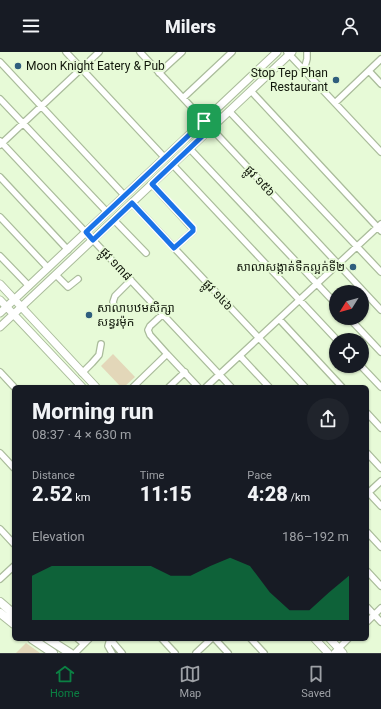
<!DOCTYPE html>
<meta charset="utf-8">
<style>
body{margin:0;font-family:Roboto,"Noto Sans Khmer",sans-serif;background:#20242c;color:#f1f3f6;height:100vh;display:flex;flex-direction:column;font-size:15px;white-space:nowrap}
*{box-sizing:border-box;margin:0}
p{font-size:13px;color:#9ea1a6}
.icon{flex:none;width:22px;height:22px;fill:none;stroke:currentColor;stroke-width:2;stroke-linecap:round;stroke-linejoin:round}
.map{position:relative;flex:1;overflow:hidden}
.panel{position:absolute;left:12px;top:333px;width:357px;height:256px;display:flex;flex-direction:column;background:#171b24;border-radius:6px;box-shadow:0 1px 3px #0004}
.panel>*{flex:none}
.needle{width:26px;rotate:233deg}
.fabs{position:absolute;left:329px;top:233px;display:grid;gap:8px}
.fabs a{display:grid;place-items:center;width:40px;height:40px;border-radius:50%;background:#171b24;box-shadow:0 1px 3px #0004;font-size:20px}
.pin{position:absolute;display:grid;place-items:center;width:34px;height:34px;color:#fff;margin:-17px;border-radius:8px;box-shadow:0 2px 6px #0006}
.round{display:grid;place-items:center;flex:none;width:42px;height:42px;border-radius:21px;background:#20242c}
.summary{display:flex;align-items:center;justify-content:space-between;height:68px;padding:0 20px}
h1{font-size:22px;font-weight:800;line-height:30px}
.stats{display:grid;grid-template-columns:repeat(3,1fr);gap:6px;height:68px;padding:4px 20px}
.stats div{display:grid;align-content:center}
.stats b{font-size:20px;font-weight:800}
.stats small{font-size:11px;font-weight:400}
.stats p{font-size:11px}
.chart{height:112px;padding:8px 20px}
.chart p{display:flex;justify-content:space-between}
.chart svg{width:100%;height:72px;margin-top:4px;fill:#0b8043;opacity:.7}
header{display:flex;justify-content:space-between;align-items:center;height:52px;padding:0 20px;background:#171b24;font-size:18px;font-weight:800}
.tab-bar{display:flex;justify-content:space-around;align-items:center;height:56px;border-top:1px solid #363941;background:#171b24;font-size:11px;color:#9ea1a6}
.tab-bar a{display:grid;justify-items:center;gap:2px}
.tab-bar .selected{color:#0b8043}
.map>svg:first-child{display:block}
</style>
<header><svg class="icon" aria-label="menu" viewBox="0 0 24 24"><path d="M4 6h16M4 12h16M4 18h16"/></svg>Milers<svg class="icon" aria-label="person" viewBox="0 0 24 24"><circle cx="12" cy="8" r="4"/><path d="M4 21q1-7 8-7t8 7"/></svg></header>
<div class="map">
<svg width="381" height="601" viewBox="0 0 381 601">
<defs>
<pattern id="grass-tufts" width="24" height="20" patternUnits="userSpaceOnUse"><rect width="24" height="20" fill="#e3d7b9"/><path d="M3 7l-1-3M5 7V3M7 7l1-3M15 17l-1-3M17 17v-4M19 17l1-3" fill="none" stroke="#c2b89e"/></pattern>
</defs>
<rect width="100%" height="100%" fill="#e7fad7"/>
<!-- grass -->
<path fill="url(#grass-tufts)" d="M26,591L40,601H16Z"/>
<!-- pitch -->
<path fill="#e3d7b9" d="M113,302L135,325L124,335H121L101,314Z"/>
<g fill="none" stroke-linecap="round" stroke-linejoin="round">
<defs>
<path id="minor" d="M66,0L165,106
M140,0L381,258
M287,0L381,100
M0,10L125,144
M304,18L307,7V0
M369,19L381,32
M159,21L182,0
M251,39L381,179
M183,46L232,0
M0,47L107,160
M335,51L381,7
M229,59L381,220
M0,89L231,335
M0,93L99,0
M190,97L336,252
M173,113L337,288
M0,125L68,198
M152,132L193,177V179L174,196
M132,151L305,335
M0,165L48,216
M114,168L146,201
M0,204L29,234
M56,223L68,235L78,227
M115,256L113,250L115,244L131,228
M163,262L150,274L148,278L150,283L167,302L198,335
M349,266L381,300
M279,267L342,335
M240,304L269,335
M361,314L381,335
M0,320L14,335
M82,321L92,311L99,303L101,292
M133,335L167,302
M169,335L185,320
M206,335L381,172
M367,361L381,376
M0,401L14,416
M367,401L381,416
M367,439L381,454
M367,442L381,429
M0,477L14,492
M367,480L381,495
M367,519L381,534
M0,527L14,514
M367,555L381,570
M367,570L381,556
M78,587L84,592
M110,587L122,601
M110,587L108,594L112,601
M162,587L175,601
M215,587L228,601
M251,587L264,601
M75,601L89,587
M196,601L211,587
M334,601L348,587"/>
<path id="major" d="M0,232L96,335
M0,248L82,335
M0,261L277,0
M0,275L292,0
M315,587L328,601
M330,587L343,601"/>
<path id="highway" d="M0,550L14,562
M0,561L14,572
M32,587L53,601
M48,587L70,601"/>
</defs>
<!-- minor casing -->
<use href="#minor" stroke="#aabc9b" stroke-width="8"/>
<!-- major casing -->
<use href="#major" stroke="#aabc9b" stroke-width="9"/>
<!-- highway casing -->
<use href="#highway" stroke="#aabc9b" stroke-width="10"/>
<!-- minor -->
<use href="#minor" stroke="#fff" stroke-width="5.5"/>
<!-- major -->
<use href="#major" stroke="#fff" stroke-width="7"/>
<!-- highway -->
<use href="#highway" stroke="#fff" stroke-width="8"/>
</g>
<g fill="none" stroke-linecap="round" stroke-linejoin="round">
<defs>
<path id="route" d="M204,69L211,76L152,132L193,176V179L174,196L132,151L93,188L86,180Z"/>
</defs>
<!-- route casing -->
<use href="#route" stroke="#fff" stroke-width="8"/>
<!-- route -->
<use href="#route" stroke="#1a73e8" stroke-width="5"/>
</g>
<!-- markers -->
<g fill="#2f5e7d" stroke="#e7fad7" stroke-width="1.5">
<circle cx="18" cy="14" r="4"/>
<circle cx="336" cy="28" r="4"/>
<circle cx="353" cy="215" r="4"/>
<circle cx="89" cy="263" r="4"/>
</g>
<g text-anchor="middle" dominant-baseline="central" stroke-width="4" stroke-linejoin="round" paint-order="stroke">
<!-- poi labels -->
<g font-size="12" fill="#11170b" stroke="#e7fad7" text-anchor="start">
<text x="26" y="14">Moon Knight Eatery &amp; Pub</text>
<text x="328" y="21" text-anchor="end">Stop Tep Phan<tspan x="328" dy="14">Restaurant</tspan></text>
<text x="345" y="215" text-anchor="end">សាលាសង្កាត់ទឹកល្អក់ទី២</text>
<text x="97" y="256">សាលាបឋមសិក្សា<tspan x="97" dy="14">សន្ធរម៉ុក</tspan></text>
</g>
<!-- street labels -->
<g font-size="12" fill="#11170b" stroke="#e7fad7">
<text transform="translate(260 129) rotate(47)">ផ្លូវ ១៥៦</text>
<text transform="translate(116 212) rotate(47)">ផ្លូវ ១៣៨</text>
<text transform="translate(218 243) rotate(47)">ផ្លូវ ១៤៦</text>
</g>
</g>
</svg>
<div class="fabs">
<a><svg class="needle" viewBox="-14 -14 28 28"><path d="M0-13l5 13h-10z" fill="#e53935"/><path d="M0 13l5-13h-10z" fill="#9ea1a6"/></svg></a>
<a><svg class="icon" aria-label="locate" viewBox="0 0 24 24"><circle cx="12" cy="12" r="6"/><path d="M12 2v4M12 18v4M2 12h4M18 12h4"/></svg></a>
</div>
<div class="pin" style="left:204px;top:69px;background:#1e9e55"><svg class="icon" aria-label="arrive" viewBox="0 0 24 24"><path d="M6 21V4h12l-3 4 3 4H6"/></svg></div>
<section class="panel">
<div class="summary"><div><h1>Morning run</h1><p>08:37 · 4 × 630 m</p></div><a class="round"><svg class="icon" aria-label="share" viewBox="0 0 24 24"><path d="M12 15V3M7 8l5-5 5 5M5 13v7h14v-7"/></svg></a></div>
<div class="stats">
<div><p>Distance</p><b>2.52<small> km</small></b></div>
<div><p>Time</p><b>11:15</b></div>
<div><p>Pace</p><b>4:28<small> /km</small></b></div>
</div>
<div class="chart"><p><span>Elevation</span>186–192 m</p>
<svg viewBox="0 0 160 44" preserveAspectRatio="none"><path d="M0 44V17L10 11L20 11L30 11L40 11L50 11L60 11L70 17L80 17L90 11L100 6L110 11L120 27L130 38L140 38L150 27L160 17V44z"/></svg>
</div>
</section>
</div>
<nav class="tab-bar">
<a class="selected"><svg class="icon" aria-label="home" viewBox="0 0 24 24"><path d="M3 11l9-7 9 7M6 9v11h12V9"/></svg>Home</a>
<a><svg class="icon" aria-label="map" viewBox="0 0 24 24"><path d="M3 6l6-2 6 2 6-2v14l-6 2-6-2-6 2zM9 4v14M15 6v14"/></svg>Map</a>
<a><svg class="icon" aria-label="saved" viewBox="0 0 24 24"><path d="M7 4h10v16l-5-4-5 4z"/></svg>Saved</a>
</nav>
